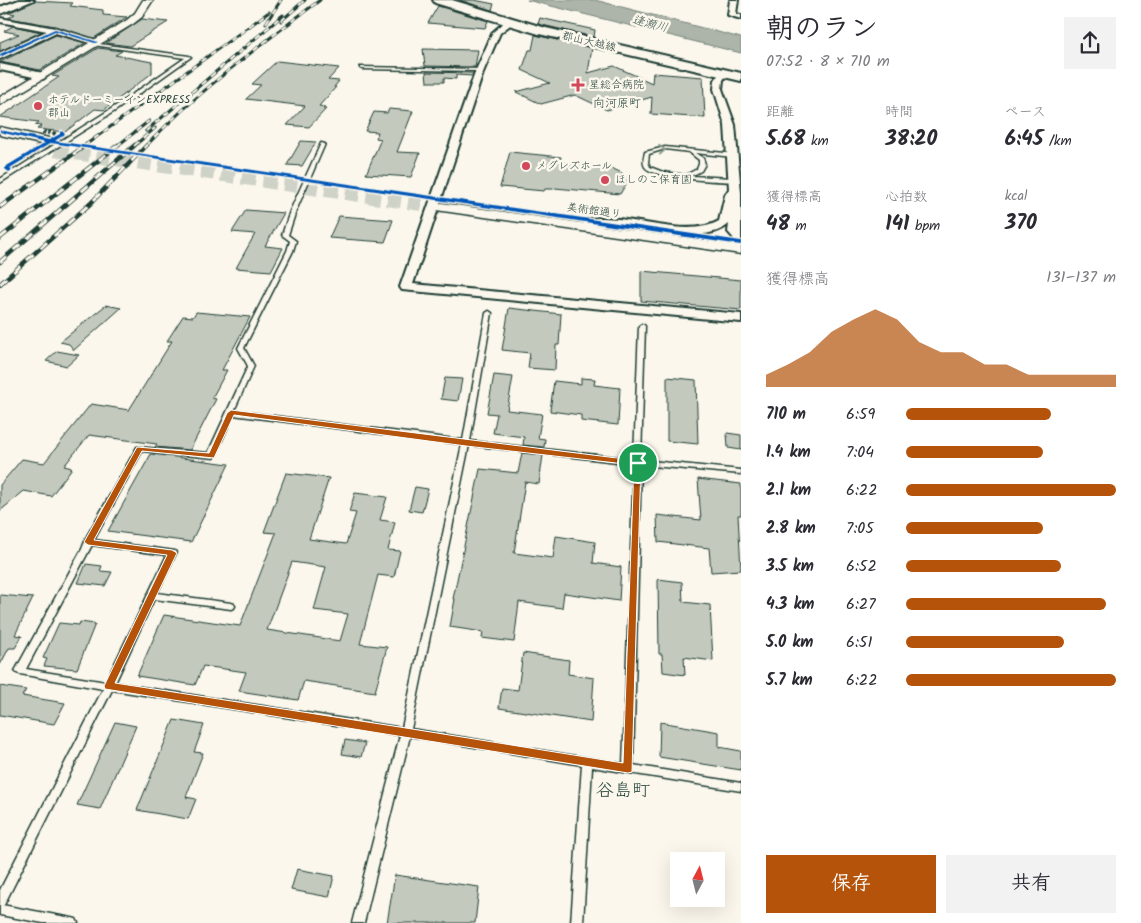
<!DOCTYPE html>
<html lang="ja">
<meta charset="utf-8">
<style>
body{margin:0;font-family:Kalam,"Klee One",sans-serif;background:#f2f2f3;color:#2b2b33;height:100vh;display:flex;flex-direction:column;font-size:19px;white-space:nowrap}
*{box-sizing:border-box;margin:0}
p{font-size:16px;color:#7c7c81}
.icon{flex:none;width:28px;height:28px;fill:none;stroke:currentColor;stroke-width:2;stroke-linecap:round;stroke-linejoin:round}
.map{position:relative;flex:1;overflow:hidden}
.panel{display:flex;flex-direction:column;background:#fff;width:400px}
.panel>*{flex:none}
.needle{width:32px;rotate:7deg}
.tools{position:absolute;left:670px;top:852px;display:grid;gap:10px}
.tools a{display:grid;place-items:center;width:55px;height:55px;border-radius:0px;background:#fff;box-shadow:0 5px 20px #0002;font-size:25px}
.pin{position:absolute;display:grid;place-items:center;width:42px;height:42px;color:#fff;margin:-21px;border:2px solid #fff;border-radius:50%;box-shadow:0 1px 5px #0007}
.round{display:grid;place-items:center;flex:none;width:52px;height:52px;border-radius:0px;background:#f2f2f3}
.headline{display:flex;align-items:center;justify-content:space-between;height:85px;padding:0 25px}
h1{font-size:28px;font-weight:700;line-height:38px}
.figures{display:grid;grid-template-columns:repeat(3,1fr);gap:8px;height:85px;padding:5px 25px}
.figures div{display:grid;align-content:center}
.figures b{font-size:21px;font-weight:700}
.figures small{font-size:14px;font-weight:400}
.figures p{font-size:14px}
.chart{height:140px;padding:10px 25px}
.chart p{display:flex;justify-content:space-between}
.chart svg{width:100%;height:90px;margin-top:5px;fill:#b45309;opacity:.7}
.action{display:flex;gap:10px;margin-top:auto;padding:10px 25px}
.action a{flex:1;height:58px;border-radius:0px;background:#b45309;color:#fff;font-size:20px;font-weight:700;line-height:58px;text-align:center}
.action a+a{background:#f2f2f3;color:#2b2b33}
ul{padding:0 25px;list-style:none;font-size:16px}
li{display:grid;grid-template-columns:80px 60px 1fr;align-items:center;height:38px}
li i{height:12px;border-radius:6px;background:#b45309}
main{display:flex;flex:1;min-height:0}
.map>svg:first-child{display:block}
</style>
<main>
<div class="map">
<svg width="741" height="923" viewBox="0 0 741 923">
<rect width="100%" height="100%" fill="#fbf7ec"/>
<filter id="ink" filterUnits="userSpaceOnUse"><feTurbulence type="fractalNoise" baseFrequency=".02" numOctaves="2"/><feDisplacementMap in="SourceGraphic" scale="10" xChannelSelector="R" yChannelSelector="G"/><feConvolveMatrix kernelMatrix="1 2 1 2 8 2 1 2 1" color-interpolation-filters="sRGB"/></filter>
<g filter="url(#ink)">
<!-- water -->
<path fill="#adb4aa" stroke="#74847b" d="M527,0H595L741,38V53Z"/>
<!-- building -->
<path fill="#c4c9be" stroke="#1f3d34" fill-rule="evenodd" d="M459,0H474L494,4L492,10Z
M35,1L73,3L70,6L103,10V15L127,17L94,38L55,26L8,18L15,14L8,13Z
M438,6L488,21L485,28L428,23Z
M540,18L595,30L594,37L538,24Z
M142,19L168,22L130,46L106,43Z
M13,26L41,32L0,51V42L19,34L4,31Z
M56,35L85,43L40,70L0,62Z
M535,35L592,48L588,73L614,66L652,83L653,73L703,77L705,118L651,114L652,97L607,110L575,95L541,104L516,92L550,83L522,70L529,50H532Z
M98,48L122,51L115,55L152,62V73L104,110L95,109L65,132L37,129L41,126L35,125L39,122L0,117L59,77L52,76Z
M423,49L478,50L475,67L425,66Z
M277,61L339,68L328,80L339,81L334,87H336L319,106L325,107L323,109H326L309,127L287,125L305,106L246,99L261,85L252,84Z
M426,72L473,73L472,76L456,75V79L444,78V82H427Z
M389,109L413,111L397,152L420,153L411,177L366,174L381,139L376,138L378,132L365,131L374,112L387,113Z
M301,141L316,142L302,166L287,165Z
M510,152L561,157L560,162L609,167L622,173L626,177V184L620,194L555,188L554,189H545L544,191L500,187Z
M246,210L284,213L265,246L283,248L271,271L236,268L255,234L232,232Z
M339,216L393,220L385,242L329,238Z
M641,271L741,280V310L641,301Z
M106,305L121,308L74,350L69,344L60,342Z
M509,308L561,314L559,345H556L555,370L528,368L530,353L502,350Z
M196,312L250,317L222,370H227L212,398L216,399L190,450L155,447L157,444L89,435L64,466L72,468L51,496L24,491L0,511V485L22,459L44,463L91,404L129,410L172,341H167L183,316L193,317Z
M57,351L79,355L67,366L46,361Z
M494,375L513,377L507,410L542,414L538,438L545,439L544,447L523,445L524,437L493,433L497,414L487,413Z
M667,377L696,380L698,444L667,441Z
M445,378L462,379L458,401L441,399Z
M581,378L595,379L594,385L620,388L618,425L581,421V415L550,411L554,381L581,384Z
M727,433L741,435V450L728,448Z
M522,453L543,455L539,484L525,482L514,553L553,558L556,536L595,542L593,563L621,567L619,601L564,593L562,608L519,602L514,642L482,638L483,632L450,627L455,599H453L480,469L518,473Z
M151,454L229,464L191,542L108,531Z
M286,473L329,478L309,539L346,544L356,513L349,512L355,493L387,497L380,520L395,522L388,550L400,551L394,577L378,575L360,644L387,647L375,692L304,681L298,700L239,691L246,672L203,666L195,685L137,676L164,615L240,626L276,533L264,532ZM292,562L326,567L314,610L348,614L340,641L267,630Z
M698,479L741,484V515H738L741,570L711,572L709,548L658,542L657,515L701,520Z
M415,487L428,489L422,512L409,510Z
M86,564L102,566L100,571L112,572L105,586L78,583Z
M658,579L682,582L683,602L710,605L713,661L684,657L685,675L663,672L662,654H659Z
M0,595L33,598L15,635L22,636L15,648H9L0,665Z
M80,622L95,624L77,669L44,666L47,659L43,658L59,623L79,625Z
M523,653L569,660L568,674L594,678L591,722L499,708L502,688L518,690Z
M0,686L26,690L22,696L65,703L54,724L0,715Z
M174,720L204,725L194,752L203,753L186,797L196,799L188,819L137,810Z
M115,722L136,726L100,809L77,805Z
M660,722L719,732V747L741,751V770L659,757Z
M345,740L365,743L361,757L342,754Z
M297,869L334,876L329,897L291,890Z
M395,875L479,887L475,923H387Z"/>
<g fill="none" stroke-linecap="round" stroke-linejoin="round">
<!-- tertiary-tunnel -->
<path stroke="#cfd2c7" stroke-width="14" stroke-dasharray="14 7" stroke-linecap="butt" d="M34,147L441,207"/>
<defs>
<path id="service" d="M92,43L189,56L191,57L115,111L0,183V179L111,109L185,58L93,45H92Z
M360,67L480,69L482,70L480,71L362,69L360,68Z
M321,143L325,144L296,211L288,235L296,241L293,251L244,348L254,366L234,411L463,440L486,313L489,311L492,313L470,441L634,459L639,326L642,324L644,325L645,326L641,460L741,470V474L641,465L633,765L741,783V791L592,767L583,923H571L582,765L410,736L364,923H352L400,735L112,690L4,905H2L72,918L76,919L78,923H43L0,915V890L103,689L20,674L17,673L15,671L82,549L87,536L137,447L208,453L248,366L238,348L287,251L290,241L282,235L290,211ZM233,415L462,444L402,728L115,683L154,599L231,609L234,608L235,606L234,604L231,603L157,593L176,553L175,551L94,540L142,451L214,458ZM469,445L634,464L623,764L411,729ZM92,545L167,555L106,682L26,669Z
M665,147L735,154L736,155L733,157L695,153L703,158L705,164L701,171L691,176L734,178L737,180L734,182C718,181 653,179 645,167C642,162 644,157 645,152ZM665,149L689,152L699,160V164L697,169L686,175L663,172L650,167L648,162L649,154Z"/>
<path id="minor" d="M730,0H738L736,14L741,15V19L728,15Z
M0,18L55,28L100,42L96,44L56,33L0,59V53L47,31L0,22Z
M507,20L514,22L500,33L484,70L413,284L741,314V322L402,290L400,287L476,70L493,32Z
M0,64L43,73L47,76L43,79L0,70Z
M724,70L728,73L723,80L722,89L735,125L741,193V243L737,242L728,232L729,224C706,245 648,229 619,226C608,225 595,227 584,224L582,222L584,220C624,210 683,241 719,221L725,195L729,189L725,125L714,89L715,80L721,71Z"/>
<path id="tertiary" d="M143,0H153L142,17L133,24L0,105V97L127,20L135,13Z
M0,127L49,138L51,141L45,145L0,135Z
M441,203L741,246V254L436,210L434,207Z"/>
<path id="secondary" d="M19,0H34L0,14V7Z"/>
<path id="primary" d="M433,0H452L546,28L741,73V81L539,34L435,3Z"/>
</defs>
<!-- service casing -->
<use href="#service" stroke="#1f3d34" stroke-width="3"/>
<!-- minor casing -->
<use href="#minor" stroke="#1f3d34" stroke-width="4"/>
<!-- tertiary casing -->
<use href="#tertiary" stroke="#1f3d34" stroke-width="3"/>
<!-- secondary casing -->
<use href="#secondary" stroke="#1f3d34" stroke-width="4"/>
<!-- primary casing -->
<use href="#primary" stroke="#1f3d34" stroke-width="4"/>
<!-- service -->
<use href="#service" fill="#fbf7ec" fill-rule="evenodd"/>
<!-- minor -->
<use href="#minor" fill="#fbf7ec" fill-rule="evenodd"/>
<!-- tertiary -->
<use href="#tertiary" fill="#fbf7ec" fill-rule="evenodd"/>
<!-- secondary -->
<use href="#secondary" fill="#fbf7ec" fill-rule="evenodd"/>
<!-- primary -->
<use href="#primary" fill="#fbf7ec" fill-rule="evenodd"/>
<defs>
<path id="rail-far1" d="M281,21L305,0
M266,23L281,0
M146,131L283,15
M84,146L269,12
M117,146L149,121
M134,146L155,128
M146,146C198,91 259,46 320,0"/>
<path id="rail" d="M0,207L86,145
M0,238L118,145
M0,262L135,145
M0,284L91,203L147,145"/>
</defs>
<!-- rail-far1 casing -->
<use href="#rail-far1" stroke="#1f3d34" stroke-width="3"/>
<!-- rail casing -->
<use href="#rail" stroke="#1f3d34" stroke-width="4.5"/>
<!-- rail-far1 -->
<use href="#rail-far1" stroke="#fbf7ec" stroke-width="2" stroke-dasharray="6" stroke-linecap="butt"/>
<!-- rail -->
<use href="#rail" stroke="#fbf7ec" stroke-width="3" stroke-dasharray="9" stroke-linecap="butt"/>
<!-- path-bridge -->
<path stroke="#1f3d34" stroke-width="2" stroke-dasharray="3 2" stroke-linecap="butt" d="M56,133L45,131L42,133L57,135"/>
<defs>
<path id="cycleway" d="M55,29L98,42L95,43L55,31L0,57V54Z
M0,130L49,140L60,134V132L62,131L65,134L55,141L741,241V245L51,143L10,168L12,170L9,172L5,169V167L45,143L0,132Z"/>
</defs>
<!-- cycleway casing -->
<use href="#cycleway" stroke="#fbf7ec" stroke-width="3"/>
<!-- cycleway -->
<use href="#cycleway" fill="#0057b8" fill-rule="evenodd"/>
</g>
<!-- one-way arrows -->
<defs><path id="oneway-chevron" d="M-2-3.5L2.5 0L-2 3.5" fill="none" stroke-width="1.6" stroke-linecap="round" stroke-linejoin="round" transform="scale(1.25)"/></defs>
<use stroke="#8d9a90" href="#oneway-chevron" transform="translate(662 150) rotate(-4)"/>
</g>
<!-- route -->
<path fill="#b45309" stroke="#fff" fill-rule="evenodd" d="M231,410L641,461L632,772L628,773L105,689L104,686L167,555L88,545L84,542L137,447L209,453L227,413ZM234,415L466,446L634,465L623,763L406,728L115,683L177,553L172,550L94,540L142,451L214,458Z"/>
<!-- markers -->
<g fill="#d1495b" stroke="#fbf7ec" stroke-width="2">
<path d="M575.5 77.5h5v5h5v5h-5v5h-5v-5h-5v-5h5z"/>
<circle cx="38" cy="106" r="5"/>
<circle cx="526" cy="166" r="5"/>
<circle cx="605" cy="180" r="5"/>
</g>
<g text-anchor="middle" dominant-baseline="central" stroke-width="5" stroke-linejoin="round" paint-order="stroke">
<!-- far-street labels -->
<g font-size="11" fill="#1f3d34" stroke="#fbf7ec">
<text transform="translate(589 42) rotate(13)">郡山大越線</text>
<text transform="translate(594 211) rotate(8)">美術館通り</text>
</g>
<!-- far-poi labels -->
<g font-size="11" fill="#1f3d34" stroke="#fbf7ec" text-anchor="start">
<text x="589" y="85">星総合病院</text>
<text x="48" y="100">ホテルドーミーインEXPRESS<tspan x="48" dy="13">郡山</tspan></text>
<text x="536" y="166">メグレズホール</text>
<text x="615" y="180">ほしのこ保育園</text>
</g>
<!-- far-water labels -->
<g font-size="12" font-style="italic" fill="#425b52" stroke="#fbf7ec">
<text transform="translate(650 24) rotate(14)">逢瀬川</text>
</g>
<!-- far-neighbourhood labels -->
<g font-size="12" fill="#1f3d34" stroke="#fbf7ec">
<text x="617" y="103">向河原町</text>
</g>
<!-- near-neighbourhood labels -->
<g font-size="18" fill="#1f3d34" stroke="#fbf7ec">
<text x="623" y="791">谷島町</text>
</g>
</g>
</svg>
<div class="tools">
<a><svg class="needle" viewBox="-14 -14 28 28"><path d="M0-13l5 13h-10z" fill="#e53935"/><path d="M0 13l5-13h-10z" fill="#7c7c81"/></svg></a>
</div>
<div class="pin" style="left:638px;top:463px;background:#1e9e55"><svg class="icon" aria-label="arrive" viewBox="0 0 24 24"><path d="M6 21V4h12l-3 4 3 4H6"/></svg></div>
</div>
<section class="panel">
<div class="headline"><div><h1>朝のラン</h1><p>07:52 · 8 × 710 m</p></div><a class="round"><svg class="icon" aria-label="share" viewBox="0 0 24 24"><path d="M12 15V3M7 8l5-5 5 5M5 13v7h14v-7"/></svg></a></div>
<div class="figures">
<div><p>距離</p><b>5.68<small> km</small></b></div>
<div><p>時間</p><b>38:20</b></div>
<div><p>ペース</p><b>6:45<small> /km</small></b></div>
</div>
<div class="figures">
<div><p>獲得標高</p><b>48<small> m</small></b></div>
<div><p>心拍数</p><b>141<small> bpm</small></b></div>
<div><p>kcal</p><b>370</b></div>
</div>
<div class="chart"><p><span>獲得標高</span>131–137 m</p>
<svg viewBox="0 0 160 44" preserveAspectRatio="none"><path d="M0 44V38L10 33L20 27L30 17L40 11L50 6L60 11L70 22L80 27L90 27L100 33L110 33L120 38L130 38L140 38L150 38L160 38V44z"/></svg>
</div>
<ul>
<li><b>710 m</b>6:59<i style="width:69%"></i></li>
<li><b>1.4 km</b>7:04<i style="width:65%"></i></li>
<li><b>2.1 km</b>6:22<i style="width:100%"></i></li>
<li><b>2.8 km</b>7:05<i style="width:65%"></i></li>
<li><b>3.5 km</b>6:52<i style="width:74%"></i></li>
<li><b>4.3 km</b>6:27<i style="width:95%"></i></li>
<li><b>5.0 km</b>6:51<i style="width:75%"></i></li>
<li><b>5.7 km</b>6:22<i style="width:100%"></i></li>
</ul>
<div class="action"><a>保存</a><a>共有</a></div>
</section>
</main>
